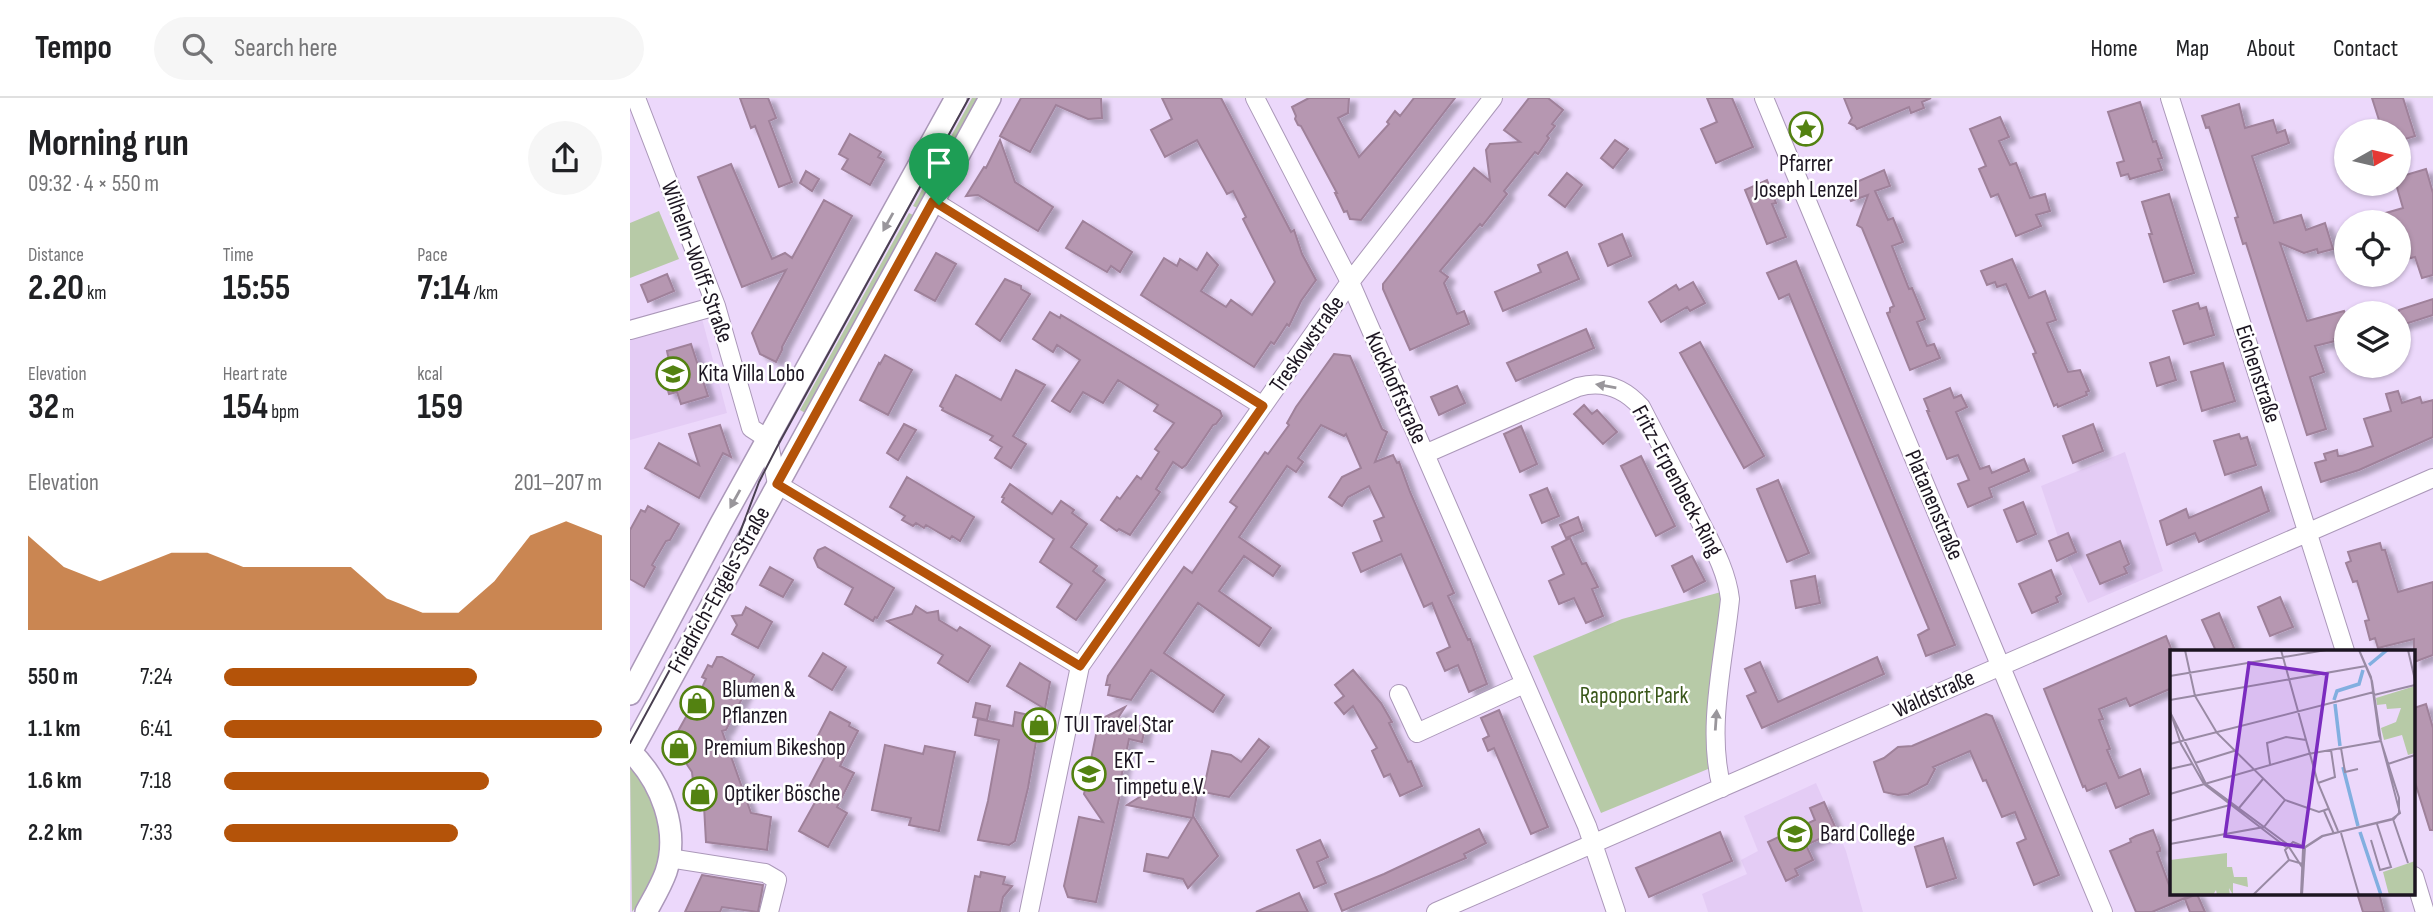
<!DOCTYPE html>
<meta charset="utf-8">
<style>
body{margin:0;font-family:"Sofia Sans Condensed",sans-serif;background:#f6f6f6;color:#202124;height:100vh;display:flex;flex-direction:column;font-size:26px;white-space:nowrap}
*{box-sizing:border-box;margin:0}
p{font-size:23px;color:#757577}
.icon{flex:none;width:38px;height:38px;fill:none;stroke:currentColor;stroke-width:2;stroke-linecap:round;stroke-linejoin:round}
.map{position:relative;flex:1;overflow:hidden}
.sheet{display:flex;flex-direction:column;background:#fff;width:630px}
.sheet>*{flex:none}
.needle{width:46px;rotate:82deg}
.tools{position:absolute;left:1704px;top:21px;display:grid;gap:14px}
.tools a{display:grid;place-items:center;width:77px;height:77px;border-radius:50%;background:#fff;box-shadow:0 2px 5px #0004;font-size:35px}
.pin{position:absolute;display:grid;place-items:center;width:60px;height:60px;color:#fff;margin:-72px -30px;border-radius:50% 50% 50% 0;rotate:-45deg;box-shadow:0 0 7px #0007}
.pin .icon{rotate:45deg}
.round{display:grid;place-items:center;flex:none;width:74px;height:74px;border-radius:37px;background:#f6f6f6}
.overview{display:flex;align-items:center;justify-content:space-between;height:119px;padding:0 28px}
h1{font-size:38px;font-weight:700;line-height:52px}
.figures{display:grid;grid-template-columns:repeat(3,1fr);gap:10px;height:119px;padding:7px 28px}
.figures div{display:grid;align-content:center}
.figures b{font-size:35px;font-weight:700}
.figures small{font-size:19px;font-weight:400}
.figures p{font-size:19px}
.chart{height:196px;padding:14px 28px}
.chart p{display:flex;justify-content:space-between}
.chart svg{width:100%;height:126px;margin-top:7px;fill:#b45309;opacity:.7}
ul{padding:0 28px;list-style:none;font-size:23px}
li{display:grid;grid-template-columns:112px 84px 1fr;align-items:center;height:52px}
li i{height:18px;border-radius:9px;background:#b45309}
header{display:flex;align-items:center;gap:42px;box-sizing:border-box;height:98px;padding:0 35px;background:#fff;border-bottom:2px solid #e0e0e0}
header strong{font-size:33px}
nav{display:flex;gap:38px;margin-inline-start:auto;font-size:24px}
.search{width:490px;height:63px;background:#f6f6f6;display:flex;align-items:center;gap:18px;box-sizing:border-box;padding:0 24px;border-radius:38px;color:#757577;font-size:26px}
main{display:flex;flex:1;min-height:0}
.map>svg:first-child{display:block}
</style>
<header>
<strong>Tempo</strong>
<div class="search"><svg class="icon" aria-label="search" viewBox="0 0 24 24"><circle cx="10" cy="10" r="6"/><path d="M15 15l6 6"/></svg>Search here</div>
<nav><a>Home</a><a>Map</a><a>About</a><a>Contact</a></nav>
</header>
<main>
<section class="sheet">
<div class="overview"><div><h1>Morning run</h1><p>09:32 · 4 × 550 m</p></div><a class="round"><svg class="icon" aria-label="share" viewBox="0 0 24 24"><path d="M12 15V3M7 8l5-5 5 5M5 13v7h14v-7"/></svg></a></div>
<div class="figures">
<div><p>Distance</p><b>2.20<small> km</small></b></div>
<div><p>Time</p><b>15:55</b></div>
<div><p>Pace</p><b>7:14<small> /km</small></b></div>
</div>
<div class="figures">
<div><p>Elevation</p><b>32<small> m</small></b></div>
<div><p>Heart rate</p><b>154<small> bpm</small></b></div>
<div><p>kcal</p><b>159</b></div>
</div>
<div class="chart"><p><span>Elevation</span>201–207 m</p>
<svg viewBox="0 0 160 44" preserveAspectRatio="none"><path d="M0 44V11L10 22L20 27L30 22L40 17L50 17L60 22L70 22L80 22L90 22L100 33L110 38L120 38L130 27L140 11L150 6L160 11V44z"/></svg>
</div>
<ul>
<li><b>550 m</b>7:24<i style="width:67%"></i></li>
<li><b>1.1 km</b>6:41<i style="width:100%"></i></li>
<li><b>1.6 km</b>7:18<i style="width:70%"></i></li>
<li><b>2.2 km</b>7:33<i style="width:62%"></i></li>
</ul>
</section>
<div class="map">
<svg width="1803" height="814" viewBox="0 0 1803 814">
<defs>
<filter id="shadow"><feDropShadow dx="7" dy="4.5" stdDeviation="2" flood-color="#0004"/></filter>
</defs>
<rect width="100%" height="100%" fill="#ecd8fb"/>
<!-- built -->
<path fill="#e4ccf5" d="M71,217L97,315L0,342V237Z
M1495,354L1533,473L1458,505L1428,439L1411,388Z
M1186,685L1216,753L1233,814H1078L1072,796L1117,776L1111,762L1128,753L1114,718Z"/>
<!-- green -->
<path fill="#b7caa7" d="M342,0H352L290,111L283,108Z
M29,113L49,161L0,180V125Z
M279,115L287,119L177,316L170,312Z
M1091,494L1093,508L1077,627L1078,671L971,715L903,558L992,521Z
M0,667L22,697L33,734L30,772L18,793L2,814Z"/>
<!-- building -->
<path fill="#b697b1" stroke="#9f819a" stroke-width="2" filter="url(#shadow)" d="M110,0H138L146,20L139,23L162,84L149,89L125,28L121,30Z
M391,0H471L472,20L458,21L426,7L400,54L370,38Z
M532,0H591L661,134L664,132L672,156L686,182L671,203L659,228L657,226L644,246L641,244L624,269L511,197L534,160L547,168L550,161L567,172L577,155L588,167L571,193L596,209L601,202L622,217L645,184L613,121L616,119L603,93L597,96L567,42L535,59L521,32L542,21Z
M679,0H719L718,15L708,20L729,59L759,26L757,24L765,13L770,18L784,0H825L731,122L720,121L717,113L714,114L705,95H707L671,28L668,27L665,21L666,18L662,9Z
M899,0H918L933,12L922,26L925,28L917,38L919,40L908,56L905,54L874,93L877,96L852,128L850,126L810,173L818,179L814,185L827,216L834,213L839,226L780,252L753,191V186L844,70L860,83L856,52L860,46L890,44L874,32Z
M1077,0H1102L1123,49L1086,65L1071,31L1087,24Z
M1214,0H1301L1292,4L1294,10L1281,15L1279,9L1227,31L1225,28L1219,25L1222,20Z
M1742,0H1773L1785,38L1769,43V33H1725V29L1749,22Z
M1510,4L1523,44L1526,43L1532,60L1528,61L1532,72L1500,81L1498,76L1491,78L1487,65L1494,63L1478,14Z
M1609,6L1615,30L1643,22L1647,35L1655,32L1659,45L1622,58L1644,125L1671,117L1676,132L1695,125L1703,151L1688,155L1687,151L1674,155L1650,145L1677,223L1714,213L1717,221V237L1704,241L1705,243L1685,248L1694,274L1680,279L1696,331L1677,337L1616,145L1613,146L1605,120L1608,119L1579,29L1576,30L1572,18Z
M1370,19L1379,39L1369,43L1380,67L1386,65L1400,100L1415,96L1420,113L1406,117L1411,128L1386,138L1368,96L1361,99L1349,71L1356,68L1340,31Z
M220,36L251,54L248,59L254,62L240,87L212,71L218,61L209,56Z
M370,42L385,84L423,109L408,133L348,97L336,98L354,69L356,70Z
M985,42L998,51L983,70L971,60Z
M101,66L142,161L155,155L162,160L194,102L222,118L152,249V252L146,264L130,256L122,235L156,172L112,189L68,79Z
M1796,71L1803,95V177L1792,180L1785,159L1777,161L1769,137V124H1736L1735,121L1773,110L1766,86H1769V79Z
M1254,72L1260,88L1245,93L1258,122L1263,120L1273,144L1262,148L1279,191L1282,190L1295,221L1287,224L1297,248L1304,246L1310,260L1280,272L1257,215L1260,214V210L1264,208L1232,130L1227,127L1238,97L1221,103L1215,89Z
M176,73L189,81L182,93L170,85Z
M937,75L952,87L935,109L919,97Z
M1137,82L1146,105L1142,106L1156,139L1137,146L1115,92Z
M1539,96L1564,175L1534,184L1519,136H1522L1512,104Z
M453,123L502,154L490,174L481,168L477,174L436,150Z
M992,136L1001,158L978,168L969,146Z
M937,154L949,181L873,213L865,194L911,174L908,167Z
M306,155L326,166L305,203L285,192Z
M1382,161L1399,200L1415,193L1426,222L1417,225L1438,274L1450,272L1459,293L1456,294L1457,297L1428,309L1427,306L1424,308L1403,256L1406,255L1376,186L1367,189L1365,184L1357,187L1351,173Z
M1166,163L1325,547L1296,558L1288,537L1299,531L1159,196L1149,201L1137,175Z
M37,176L44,193L18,204L11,187Z
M375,181L391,188V191L400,196L370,243L346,226Z
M1063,184L1075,205L1060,213L1057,209L1031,224L1019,204L1046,187L1049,192Z
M1803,201V217L1769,228V212Z
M1568,205L1570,211L1576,209L1584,237L1554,246L1543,213Z
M420,214L430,220L431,217L590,313L592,318L586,326L583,327L556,367L552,370L543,364L526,391L530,394L500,437L489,431L487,433L471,422L487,399L490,401L507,378L511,381L529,354L525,351L544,325L524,313L528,307L488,282L473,305L453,294L440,314L422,303L450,262L427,247L423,254L403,241Z
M956,231L964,250L886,283L877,265Z
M1070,244L1134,358L1114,370L1050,255Z
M61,246L78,298L51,306L47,294L39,296L34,279L42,277L37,253Z
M704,256L720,258L752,331L757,334L745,364L763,357L767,365L769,364L780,394L824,495L818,498L838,542L840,541L857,586L839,594L828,567L815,573L807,555L820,549L802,505L794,509L771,456L731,474L723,455L752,443L744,423L754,419L739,388L718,399L712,408L699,399L712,379L731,370L716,336L714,338L691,327L668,360L673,364L666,374L657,368L609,439L650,468L643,478L614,458L589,493L641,530L629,548L568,505L534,555L594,597L583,614L521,572L501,602L478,597L480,587H476L478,578L554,469L562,475L607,409L600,404L635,354L638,356L659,327L657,325L666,309Z
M255,257L282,272L258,317L230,302L249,265L250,266Z
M1539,259L1546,282L1527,288L1520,265Z
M1593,265L1605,303L1572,313L1561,274Z
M386,272L415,287L383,338L396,346L381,370L365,360L372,349L360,342L363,338L312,312L313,310L310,308L326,277L371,302Z
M827,288L835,305L809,317L801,299Z
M1320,290L1324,300L1331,297L1337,309L1326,314L1350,371L1359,368L1362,375L1394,361L1399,373L1359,390L1362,399L1338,409L1328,386L1339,382L1328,357L1317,361L1297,313H1299L1294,301Z
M1768,293L1772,305L1790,299L1792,305L1803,302V339L1729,372L1691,384L1685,365L1696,362L1694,356L1707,352L1708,358H1712L1743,348L1734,321L1761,313L1756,296Z
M954,307L962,316L967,312L987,334L973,346L944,316Z
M274,326L286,332L268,362L257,355Z
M1463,326L1473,353L1443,365L1433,338Z
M90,327L101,359L93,355L69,400L15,370L29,345L69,367L59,336Z
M891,328L907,366L890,374L874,336Z
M1609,336L1611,341L1617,339L1626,367L1595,377L1584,343Z
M1011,358L1045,428L1026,438L991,368Z
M277,379L344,419L330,443L322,438L320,441L296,427L294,430L286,425L283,428L272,422L275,418L260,409Z
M1148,382L1179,455L1157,464L1127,391Z
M380,386L422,416L431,403L444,412L442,415L457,426L441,449L467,468L463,473L475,482L446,522L427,509L442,486L410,464L424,441L372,404L374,400L372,399Z
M1631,389L1639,413L1569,444L1565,435L1537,447L1530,423L1556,411L1559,420Z
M917,390L929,418L912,425L900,397Z
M1393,404L1406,436L1387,444L1374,412Z
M18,408L49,426L40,442L36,443L22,467L25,469L14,489L0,481V432L11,412L15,414Z
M948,419L953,433L936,440L930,427Z
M1438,435L1446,454L1427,463L1419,443Z
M940,440L952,466L956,465L968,489L962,491L973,518L956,525L944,500L929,506L919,483L934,476L922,449Z
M1490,443L1499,466L1494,469L1497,475L1470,486L1457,457Z
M1750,445L1752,452H1755L1768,494L1803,484V557L1784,564V541L1748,550L1745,540L1740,542L1735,523L1739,522L1727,483L1723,484L1716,465L1721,463L1718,454Z
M195,449L264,490L247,520L245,519L243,523L215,506L223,490L188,469L184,460L188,452Z
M1062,458L1075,483L1054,494L1042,468Z
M140,469L163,482L153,499L130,487Z
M1421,472L1431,496L1426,499L1428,504L1402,515L1389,486Z
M1185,478L1190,505L1166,510L1161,483Z
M1650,499L1663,529L1640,538L1628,509Z
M286,508L297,515L308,513L309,522L327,533L330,529L360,548L338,584L308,565L313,557L257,523L282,516Z
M116,509L142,524L128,550L102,536L107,527L102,518L112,517Z
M1589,515L1604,550L1596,553H1586L1572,522Z
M1536,538L1542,553V590L1500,608L1496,600L1469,611L1473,621L1469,622L1480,651L1477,652L1489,680L1510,671L1519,696L1486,710L1476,685L1457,693L1455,688L1453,689L1414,591Z
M193,555L216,569L202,592L179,578Z
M87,559H92L124,577L96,632L92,633L121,715L141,719L137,752L76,744L74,708L64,693L62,674L42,644L71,592L76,581L72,579L78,567L82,569Z
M1247,559L1254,576L1132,630L1117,598L1126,594L1115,571L1130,564L1148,604Z
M390,565L420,584L415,611L377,588Z
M723,572L751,605L762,624L759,625L778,664L781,663L792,688L770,698L760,676L754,679L742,653L747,650L723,608L714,616L705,605L714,598L705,587Z
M346,605L360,608L357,622L343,619Z
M1796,606L1803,630V732H1800L1784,681V610Z
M495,609L486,623L515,629L512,644L499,641L488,695L490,696L466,804L438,799L434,788L449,719L473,724L454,696L469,622Z
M869,612L918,729L901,736L864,650L858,653L853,641L859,638L851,620Z
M200,614L220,625L219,628L228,633L210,668L224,675L207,709L217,715L198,749L169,733L188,699L177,693L195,659L181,651Z
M385,614L413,620L411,633L408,632L398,690L385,743L379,747L348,742L358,703L369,642L345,637L348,621L383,628Z
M1356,616L1362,618L1429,777L1404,787L1387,745L1396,741L1385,714L1372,719L1356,682L1353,683L1340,653L1303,669L1305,671L1297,686L1278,696L1268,697L1254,694L1244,664L1254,660L1268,649L1282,648Z
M629,641L639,649L599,699L573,694L582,653L601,657L611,664Z
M255,647L293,656L295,648L325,654L309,733L279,727L281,720L242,712Z
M524,690L551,696V693L567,696L563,718L588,758L558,790L553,781L514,773L517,756L538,760L562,720L497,707Z
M1194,704L1207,733L1176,747L1183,762L1165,771L1168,777L1156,783L1138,744L1185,722L1180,710Z
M849,731L856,745L834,756L836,760L712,813L705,796L754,776Z
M1523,732L1530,750V753L1527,754L1542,795H1567L1522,814H1506L1480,753L1501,744L1500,741L1506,738Z
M1090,734L1102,763L1019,799L1006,770Z
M1313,740L1326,780L1297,789L1285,749Z
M690,742L698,759L687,764L696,785L684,790L667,752Z
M351,774L375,779L373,786L382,788L373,799L370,814H338L345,778L350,779Z
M72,777L133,787L128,814L92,809L90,814H55Z
M669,795L678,814H626Z
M1727,795H1749L1754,814H1733Z
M1567,796L1575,814H1560L1555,801Z"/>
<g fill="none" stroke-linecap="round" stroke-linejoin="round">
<defs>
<path id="minor" d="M6,0L86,208L121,330L138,341L147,386L450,568
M625,0L720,184L957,728L986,814
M1134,0L1473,814
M1540,0L1715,553
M303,103L633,308
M0,232L86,208
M795,356L948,289C973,282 994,290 1011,309C1029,343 1046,377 1064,411C1078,441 1096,468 1100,501C1094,561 1076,632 1092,690
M769,596L787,635L894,586
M39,760L135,775L147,782L139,814
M1784,778L1795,814
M399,814L450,568L720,184L863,0
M806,814L1803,380"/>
<path id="major" d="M0,596L90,427L326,0
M0,653C31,683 50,732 36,774C31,788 23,801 16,814
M1,654L360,0"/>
</defs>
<!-- minor casing -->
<use href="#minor" stroke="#ab98b9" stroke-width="20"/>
<!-- major casing -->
<use href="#major" stroke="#ab98b9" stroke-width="24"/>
<!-- minor -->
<use href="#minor" stroke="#fff" stroke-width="18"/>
<!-- major -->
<use href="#major" stroke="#fff" stroke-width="21"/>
<!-- tram -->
<path stroke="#493f50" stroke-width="2" d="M0,645L100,461L129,384L147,349L339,0"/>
</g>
<!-- one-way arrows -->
<defs><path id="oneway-solid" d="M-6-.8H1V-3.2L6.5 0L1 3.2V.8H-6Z" transform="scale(1.75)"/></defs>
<g fill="#99969b">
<use href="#oneway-solid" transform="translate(258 124) rotate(119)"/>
<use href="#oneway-solid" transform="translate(976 288) rotate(-170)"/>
<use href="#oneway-solid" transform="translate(105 401) rotate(119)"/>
<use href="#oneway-solid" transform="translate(1086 622) rotate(-86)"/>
</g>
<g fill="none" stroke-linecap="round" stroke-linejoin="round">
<defs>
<path id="route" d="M303,103L633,308L450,568L147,386Z"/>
</defs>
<!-- route casing -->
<use href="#route" stroke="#fff" stroke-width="14"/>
<!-- route -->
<use href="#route" stroke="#b45309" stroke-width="9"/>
</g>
<!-- icons -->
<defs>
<symbol id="sight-ring" viewBox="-11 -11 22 22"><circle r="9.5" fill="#fff" stroke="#538211" stroke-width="1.5"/><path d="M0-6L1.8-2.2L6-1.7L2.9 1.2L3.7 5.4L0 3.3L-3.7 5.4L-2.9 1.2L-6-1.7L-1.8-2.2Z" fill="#538211"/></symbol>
<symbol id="school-ring" viewBox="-11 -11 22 22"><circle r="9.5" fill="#fff" stroke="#538211" stroke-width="1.5"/><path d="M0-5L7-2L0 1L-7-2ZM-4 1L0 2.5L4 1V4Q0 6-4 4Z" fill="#538211"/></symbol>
<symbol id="shop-ring" viewBox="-11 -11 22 22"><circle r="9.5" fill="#fff" stroke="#538211" stroke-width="1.5"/><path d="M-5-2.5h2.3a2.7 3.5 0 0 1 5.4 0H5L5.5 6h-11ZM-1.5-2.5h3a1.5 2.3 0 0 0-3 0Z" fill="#538211"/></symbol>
<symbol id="university-ring" viewBox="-11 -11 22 22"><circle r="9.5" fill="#fff" stroke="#538211" stroke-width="1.5"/><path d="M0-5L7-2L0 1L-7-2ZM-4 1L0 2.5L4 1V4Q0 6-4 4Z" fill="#538211"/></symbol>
</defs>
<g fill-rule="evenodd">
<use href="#sight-ring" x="1157" y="12" width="38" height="38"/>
<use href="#school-ring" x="24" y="257" width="38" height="38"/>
<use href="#shop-ring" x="48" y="586" width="38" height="38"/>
<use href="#shop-ring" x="390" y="608" width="38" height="38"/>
<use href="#shop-ring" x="30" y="631" width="38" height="38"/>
<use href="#school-ring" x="440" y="657" width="38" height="38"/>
<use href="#shop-ring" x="51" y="677" width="38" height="38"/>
<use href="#university-ring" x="1146" y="717" width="38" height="38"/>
</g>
<g text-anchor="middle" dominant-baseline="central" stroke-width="5" stroke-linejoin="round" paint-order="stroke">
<!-- poi labels -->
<g font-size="23" fill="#1c1521" stroke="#fff" text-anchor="start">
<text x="1176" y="66" text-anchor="middle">Pfarrer<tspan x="1176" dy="26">Joseph Lenzel</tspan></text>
<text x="68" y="276">Kita Villa Lobo</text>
<text x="92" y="592">Blumen &amp;<tspan x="92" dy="26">Pflanzen</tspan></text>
<text x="434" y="627">TUI Travel Star</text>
<text x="74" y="650">Premium Bikeshop</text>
<text x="484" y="663">EKT -<tspan x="484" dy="26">Timpetu e.V.</tspan></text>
<text x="94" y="696">Optiker Bösche</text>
<text x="1190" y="736">Bard College</text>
</g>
<!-- street labels -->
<g font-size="23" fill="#1c1521" stroke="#fff">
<text transform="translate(67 164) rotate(70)">Wilhelm-Wolff-Straße</text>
<text transform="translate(677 246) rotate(-55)">Treskowstraße</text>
<text transform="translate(1628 276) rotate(72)">Eichenstraße</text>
<text transform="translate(766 290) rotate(66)">Kuckhoffstraße</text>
<text transform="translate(1047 383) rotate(62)">Fritz-Erpenbeck-Ring</text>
<text transform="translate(1304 407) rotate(67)">Platanenstraße</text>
<text transform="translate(89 492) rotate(-61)">Friedrich-Engels-Straße</text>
<text transform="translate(1304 596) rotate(-24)">Waldstraße</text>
</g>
<!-- park labels -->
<g font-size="23" fill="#3a571a" stroke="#fff">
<text x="1004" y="598">Rapoport Park</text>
</g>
</g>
<!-- overview -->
<g transform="translate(1540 552)">
<rect width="245" height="245" fill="#ecd8fb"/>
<path d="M245,36V103L238,105L232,85L214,90L211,78L226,72L231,58L217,59L216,54L207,55L206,48ZM57,203V217H62L64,227H77L78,237L63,233V245L59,238L60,245H47L46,240L43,245H0V210ZM245,211V245H219L213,222Z" fill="#b7caa7"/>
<path fill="none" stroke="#82afe0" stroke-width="3.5" d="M199,15L217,0M164,50L167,41L189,34L193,20M165,54L170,96M173,117L188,176M190,182L211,245"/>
<path fill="none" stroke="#998aa4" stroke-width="2" d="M15,0L25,46L47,83L115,150L149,162L158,159M111,0L148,133L168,181M238,0L245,30M0,26L156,0M204,45L245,35M0,50L196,16M0,61L11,94L34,134L116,197M0,62L36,134L117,194L132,217M0,94L204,42M171,98L175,122L188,119M25,113L64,101M100,114L97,93L116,87L136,90M218,114L245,105M0,119L22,114M148,133L165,127L161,100M0,144L138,104L211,91M69,158L93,129M154,161L164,184M223,169L238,213M0,171L60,155M171,183L189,245M201,190L210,220L221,217L207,174M0,194L94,177L115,150M133,214L119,210L115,200L123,192L135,197M83,245L119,210M131,245L133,199L153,186L222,169L230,163L211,91L202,31L189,0M132,245L135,197L152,186L224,169L229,163V148L209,85L201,27L189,0"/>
<path fill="#7b2cbf" fill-opacity="0.15" stroke="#7b2cbf" stroke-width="3.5" d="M79,13L157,24L133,197L55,186Z"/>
<rect width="245" height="245" fill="none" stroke="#1c1521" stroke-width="3.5"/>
</g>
</svg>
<div class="tools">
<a><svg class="needle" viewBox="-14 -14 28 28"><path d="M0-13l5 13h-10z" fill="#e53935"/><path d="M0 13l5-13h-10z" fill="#757577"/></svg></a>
<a><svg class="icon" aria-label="locate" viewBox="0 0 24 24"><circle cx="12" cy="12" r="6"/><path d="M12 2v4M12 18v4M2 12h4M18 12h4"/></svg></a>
<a><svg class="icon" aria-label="layers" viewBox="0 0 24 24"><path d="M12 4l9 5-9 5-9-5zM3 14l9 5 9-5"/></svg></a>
</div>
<div class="pin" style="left:309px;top:107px;background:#1e9e55"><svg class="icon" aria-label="arrive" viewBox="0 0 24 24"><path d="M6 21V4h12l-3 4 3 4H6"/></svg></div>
</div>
</main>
